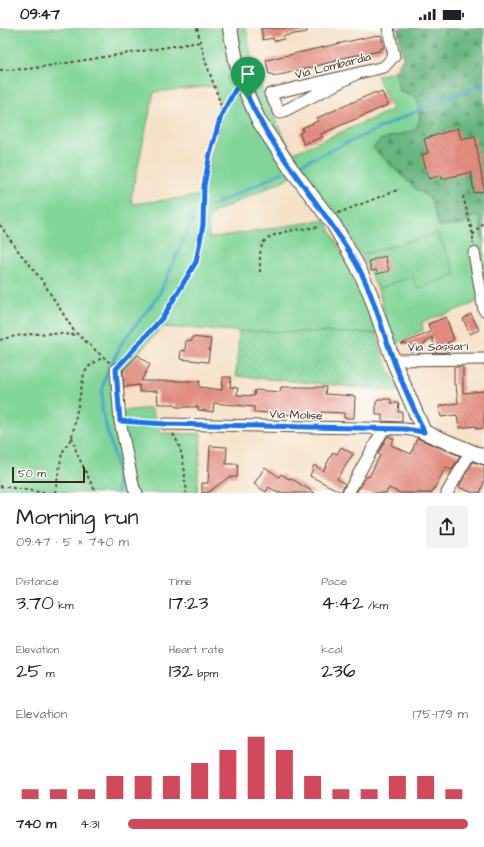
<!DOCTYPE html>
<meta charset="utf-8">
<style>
body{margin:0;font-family:"Architects Daughter",sans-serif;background:#f2f2f2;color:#202124;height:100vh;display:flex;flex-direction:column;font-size:15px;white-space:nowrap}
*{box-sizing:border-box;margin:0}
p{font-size:13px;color:#757577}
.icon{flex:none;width:22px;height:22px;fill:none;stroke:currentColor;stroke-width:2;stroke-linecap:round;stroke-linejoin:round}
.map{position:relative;height:465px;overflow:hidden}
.panel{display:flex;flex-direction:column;background:#fff;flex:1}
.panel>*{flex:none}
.scale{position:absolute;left:12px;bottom:10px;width:73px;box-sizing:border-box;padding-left:4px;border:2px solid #3b2a1e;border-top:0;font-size:11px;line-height:14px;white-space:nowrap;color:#3b2a1e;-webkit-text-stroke:3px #fdfcf7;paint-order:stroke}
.pin{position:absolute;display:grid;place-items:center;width:34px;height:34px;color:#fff;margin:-41px -17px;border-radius:50% 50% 50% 0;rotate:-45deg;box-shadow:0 0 4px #0007}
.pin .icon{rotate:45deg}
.round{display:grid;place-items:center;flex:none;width:42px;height:42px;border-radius:4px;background:#f2f2f2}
.summary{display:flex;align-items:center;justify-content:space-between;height:68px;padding:0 16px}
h1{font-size:22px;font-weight:600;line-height:30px}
.figures{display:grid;grid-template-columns:repeat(3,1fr);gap:6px;height:68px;padding:4px 16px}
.figures div{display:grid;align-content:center}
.figures b{font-size:20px;font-weight:600}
.figures small{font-size:11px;font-weight:400}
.figures p{font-size:11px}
.chart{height:112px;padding:8px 16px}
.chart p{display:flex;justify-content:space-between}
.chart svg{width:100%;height:72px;margin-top:4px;stroke:#d1495b;stroke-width:6}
ul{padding:0 16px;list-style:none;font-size:13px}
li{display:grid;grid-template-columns:64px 48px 1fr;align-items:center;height:30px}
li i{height:10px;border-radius:5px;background:#d1495b}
.status{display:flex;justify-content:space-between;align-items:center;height:28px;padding:0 20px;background:#fff;direction:ltr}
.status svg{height:11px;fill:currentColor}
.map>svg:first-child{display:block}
</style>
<div class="status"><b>09:47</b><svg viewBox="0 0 49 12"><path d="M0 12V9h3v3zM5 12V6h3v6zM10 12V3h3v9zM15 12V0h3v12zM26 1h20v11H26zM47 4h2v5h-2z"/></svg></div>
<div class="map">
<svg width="484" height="465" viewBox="0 0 484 465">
<defs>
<pattern id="forest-firs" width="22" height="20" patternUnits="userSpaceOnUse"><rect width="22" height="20" fill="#68b680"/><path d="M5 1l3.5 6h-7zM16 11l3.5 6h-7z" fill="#579468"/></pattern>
<pattern id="park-dots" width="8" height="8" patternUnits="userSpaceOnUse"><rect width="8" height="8" fill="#81d598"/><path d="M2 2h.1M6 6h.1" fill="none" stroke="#70b783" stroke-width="1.8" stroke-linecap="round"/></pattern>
<pattern id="building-back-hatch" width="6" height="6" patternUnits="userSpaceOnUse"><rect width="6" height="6" fill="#e78f83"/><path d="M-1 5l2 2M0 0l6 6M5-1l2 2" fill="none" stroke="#bc756b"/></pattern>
</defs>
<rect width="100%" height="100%" fill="#fdfcf7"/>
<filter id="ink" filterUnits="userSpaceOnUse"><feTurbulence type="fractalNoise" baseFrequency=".025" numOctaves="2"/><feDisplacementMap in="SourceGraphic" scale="8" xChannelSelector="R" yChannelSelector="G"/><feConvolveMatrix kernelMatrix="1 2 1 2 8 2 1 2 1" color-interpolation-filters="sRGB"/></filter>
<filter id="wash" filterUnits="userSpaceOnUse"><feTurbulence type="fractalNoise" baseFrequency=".012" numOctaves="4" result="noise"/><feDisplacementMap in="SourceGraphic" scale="16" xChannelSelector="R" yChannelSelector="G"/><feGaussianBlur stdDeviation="0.9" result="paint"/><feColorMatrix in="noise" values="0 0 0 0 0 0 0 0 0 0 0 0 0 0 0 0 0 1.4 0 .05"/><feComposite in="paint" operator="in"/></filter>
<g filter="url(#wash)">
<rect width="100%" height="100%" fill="#f5e1c7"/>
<!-- grass -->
<path fill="#81d598" stroke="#5e805b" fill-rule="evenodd" d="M0,0H224L291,149L215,184L208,192L209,210L325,192L365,270L377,305L239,303L162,299L119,345L113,344L111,348L114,384L151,380L161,405L201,406L197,465H0ZM214,58C217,68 222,78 221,88C217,115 204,139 204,167L133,176L131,170L154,64Z
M235,0H246C254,49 268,81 293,125L392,82L377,48L395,43L400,64L417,69L420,91L416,102L380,112L390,137L416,161L430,170L439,198L462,196L476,187L480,190L482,210L484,211V270L470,277L422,294L423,302L394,317L378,261L412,248L418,261L456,246L437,205L361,227L328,178L277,112L260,83L245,47Z"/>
<!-- forest -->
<path fill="url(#forest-firs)" stroke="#52704f" d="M397,0H484V211L482,210L480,190L476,187L462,196L439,198L430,170L416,161L373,120L380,112L415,102L420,91L417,69L400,64L395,43L403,29Z"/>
<!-- park -->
<path fill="url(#park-dots)" stroke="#5e805b" d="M437,205L456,246L418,261L412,248L378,261L361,227Z
M239,303L377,305L381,324L399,363L236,348Z"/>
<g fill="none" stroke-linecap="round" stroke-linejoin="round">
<!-- stream -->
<path stroke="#47a8c6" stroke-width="3" d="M299,137L445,70L484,57
M212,178L283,144
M118,465L116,435L102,383V365L105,349L123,313L158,269L188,202L194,192"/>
</g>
<g id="blocks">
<!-- building -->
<path fill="url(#building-back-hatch)" d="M261,0H307V4L283,8L284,11L274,13L273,10L263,12Z
M377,7V8L381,7L384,20L380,21V23L336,31V33L284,46L273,48L272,46H269L266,32Z
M376,64L377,66L382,64L388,77L321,106L323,109L304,116L299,105L303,103L302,100L318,93L317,90Z
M458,100L461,111L475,108L484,163L474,165L471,144L442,151L441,147L429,151L422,127L428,125L424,111Z
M385,228L389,243L377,246L376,242L371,243L369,233Z
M471,286L479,302L470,306L463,291Z
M446,289L454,312L447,315L449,324L436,325L432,309L422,318L416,317L411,324L408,316H401L431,304L428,296Z
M192,309L211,311L208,334L180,331L181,322L185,323L186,312L192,313Z
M138,327L150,337L141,353H200L199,359L222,362L223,349H231L230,359L238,360L237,367L254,368L255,362L280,364L281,359H326L325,366L355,368L354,390H344V385L321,384V389L254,384V379L214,375L213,384L198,382V379H176L175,376H158L157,363L139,364V357L124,359L123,342Z
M454,339H463V365L484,363V400L476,401V398L459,400L457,387L441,389L439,378L458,375L456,357H454Z
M378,371H391V375H399L398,384H402V394L382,393V387H376V375Z
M388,408L394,411L391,417L411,426L417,410L460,428L452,442L446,439L432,465H400L389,460L386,465H356L367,448L369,449L380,427L378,426Z
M210,418L227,419L226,436H238L237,449H229L207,465H202V455H208Z
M341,419L353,426L337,451L345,456L341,464L310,448L314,437L323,443L333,424L337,426Z
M473,434L484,437V455L480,465H473L459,459Z
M265,439L279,449L281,446L289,451L290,450L315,465H278L269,459L266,464L254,456Z"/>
</g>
</g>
<g filter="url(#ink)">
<use href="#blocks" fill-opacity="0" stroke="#574537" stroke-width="1"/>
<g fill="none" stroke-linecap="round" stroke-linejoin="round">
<defs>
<path id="minor" d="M356,46L280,85L270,66L384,39L394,28L388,0
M474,225L484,282
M393,332L484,331
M116,341L120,393L134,461L137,465
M166,396L405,401L424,404
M348,465L383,402
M447,465L471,423"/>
<path id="tertiary" d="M230,0L236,33L242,55L259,93L289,138L334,197L357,237L370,265L393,332L424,404L484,429"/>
</defs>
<!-- minor casing -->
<use href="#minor" stroke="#574537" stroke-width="13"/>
<!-- tertiary casing -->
<use href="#tertiary" stroke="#574537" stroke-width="16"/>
<!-- path -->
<path stroke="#574537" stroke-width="2" stroke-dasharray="3 3" stroke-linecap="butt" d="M197,0L205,32L220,74L221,86
M0,42L28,41L200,14
M463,168L473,207V216
M338,185L400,161
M0,197L19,224L41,251L74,303L110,335
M473,207L484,193
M260,244C260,235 259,223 263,215C272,202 306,201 320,199
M0,312C26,304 50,305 77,307
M123,334L163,289L196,235L203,197L204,158L210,126L221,88L234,65
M130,394L156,395
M173,406C180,417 182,427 184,439C186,448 183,453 187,461L186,465
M72,409L77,426L96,465
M0,458L46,465
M55,465L62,425L72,409L84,346L88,339L103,329"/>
<!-- minor -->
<use href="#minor" stroke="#fff" stroke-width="11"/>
<!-- tertiary -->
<use href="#tertiary" stroke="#fff" stroke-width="14"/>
</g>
</g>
<g fill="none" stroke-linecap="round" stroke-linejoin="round" filter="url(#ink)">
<defs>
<path id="route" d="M242,55C268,122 321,173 356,235C373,265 381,299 393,331C402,356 414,380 424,404L405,401L166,396L120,393L116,341L163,289L196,234L203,197L204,158L210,126L221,88L235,62Z"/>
</defs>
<!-- route casing -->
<use href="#route" stroke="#fff" stroke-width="8"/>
<!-- route -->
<use href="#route" stroke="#1a73e8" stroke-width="5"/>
</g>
<g text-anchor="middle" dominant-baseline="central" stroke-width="3" stroke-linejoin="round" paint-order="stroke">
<!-- street labels -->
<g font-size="12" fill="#3b2a1e" stroke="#fdfcf7">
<text transform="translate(333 38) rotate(-14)">Via Lombardia</text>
<text transform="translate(438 319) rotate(-1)">Via Sassari</text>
<text transform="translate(296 387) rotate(2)">Via Molise</text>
</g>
</g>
</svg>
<div class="scale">50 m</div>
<div class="pin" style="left:248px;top:70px;background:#1e9e55"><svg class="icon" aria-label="arrive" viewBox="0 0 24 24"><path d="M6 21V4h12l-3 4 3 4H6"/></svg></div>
</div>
<section class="panel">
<div class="summary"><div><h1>Morning run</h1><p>09:47 · 5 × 740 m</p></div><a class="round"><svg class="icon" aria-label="share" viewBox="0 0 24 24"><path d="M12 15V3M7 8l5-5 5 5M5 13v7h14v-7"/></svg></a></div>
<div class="figures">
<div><p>Distance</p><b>3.70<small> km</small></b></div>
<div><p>Time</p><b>17:23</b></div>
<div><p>Pace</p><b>4:42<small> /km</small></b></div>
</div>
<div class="figures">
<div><p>Elevation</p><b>25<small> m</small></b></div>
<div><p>Heart rate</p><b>132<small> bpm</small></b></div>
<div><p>kcal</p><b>236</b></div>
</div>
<div class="chart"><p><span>Elevation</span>175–179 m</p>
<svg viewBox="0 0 160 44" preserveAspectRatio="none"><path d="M5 44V38M15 44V38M25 44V38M35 44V30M45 44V30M55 44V30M65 44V22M75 44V14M85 44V6M95 44V14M105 44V30M115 44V38M125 44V38M135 44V30M145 44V30M155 44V38"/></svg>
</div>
<ul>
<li><b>740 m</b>4:31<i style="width:100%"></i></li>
</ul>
</section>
